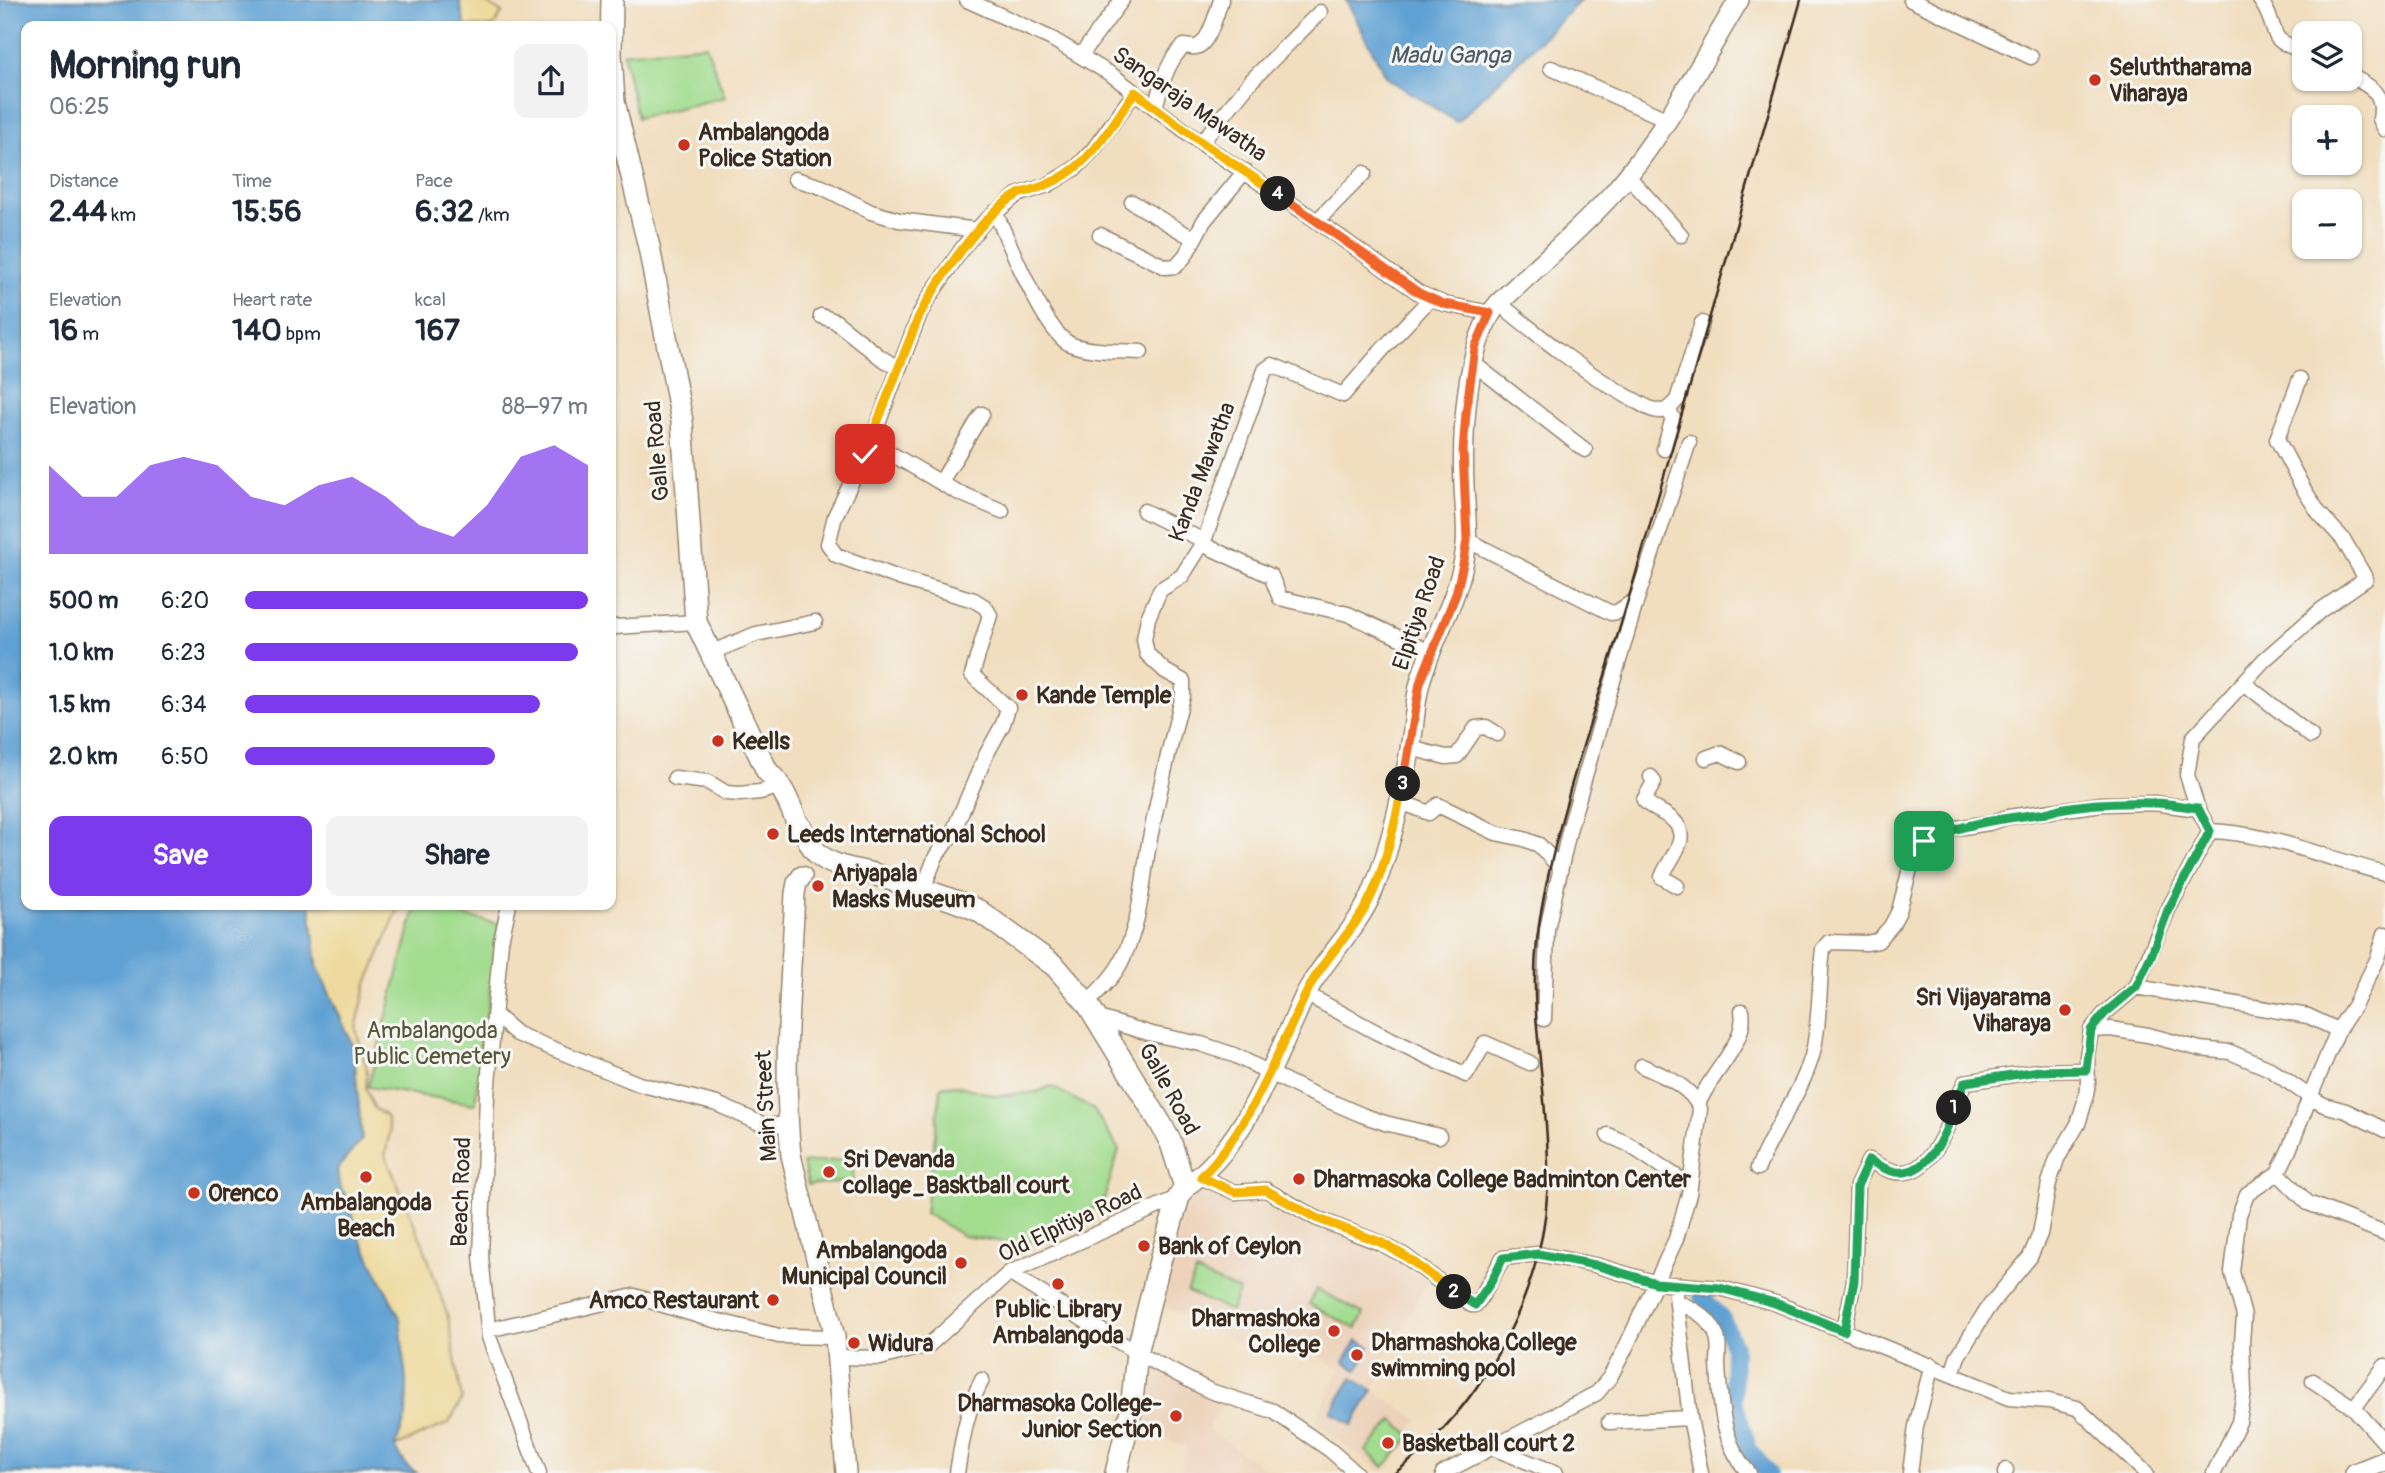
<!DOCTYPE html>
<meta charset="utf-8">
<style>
body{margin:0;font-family:Pangolin,sans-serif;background:#f2f2f3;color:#1f2937;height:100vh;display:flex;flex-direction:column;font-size:26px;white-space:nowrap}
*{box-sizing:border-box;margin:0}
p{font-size:23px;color:#747a83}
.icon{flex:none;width:38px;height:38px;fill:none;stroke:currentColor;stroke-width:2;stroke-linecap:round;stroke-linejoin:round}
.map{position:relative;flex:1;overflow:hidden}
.details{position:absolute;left:21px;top:21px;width:595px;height:889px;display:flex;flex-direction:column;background:#fff;border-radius:14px;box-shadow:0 2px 5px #0004}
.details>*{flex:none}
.controls{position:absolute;left:2292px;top:21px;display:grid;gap:14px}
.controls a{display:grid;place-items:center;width:70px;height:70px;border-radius:14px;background:#fff;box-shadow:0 2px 5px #0004;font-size:35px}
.pin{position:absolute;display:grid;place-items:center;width:60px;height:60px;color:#fff;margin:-30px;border-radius:14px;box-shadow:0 4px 10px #0006}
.km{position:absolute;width:35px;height:35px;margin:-18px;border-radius:50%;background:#222;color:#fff;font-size:19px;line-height:35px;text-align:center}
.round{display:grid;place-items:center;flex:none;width:74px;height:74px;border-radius:14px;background:#f2f2f3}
.summary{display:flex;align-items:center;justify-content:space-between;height:119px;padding:0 28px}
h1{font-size:38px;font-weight:700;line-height:52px}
.figures{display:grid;grid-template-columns:repeat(3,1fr);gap:10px;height:119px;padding:7px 28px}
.figures div{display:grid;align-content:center}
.figures b{font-size:30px;font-weight:700}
.figures small{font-size:19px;font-weight:400}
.figures p{font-size:19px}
.chart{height:196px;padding:14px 28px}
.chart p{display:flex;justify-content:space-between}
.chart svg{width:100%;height:126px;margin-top:7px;fill:#7c3aed;opacity:.7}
.primary-button{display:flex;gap:14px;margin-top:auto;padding:14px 28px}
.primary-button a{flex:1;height:80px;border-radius:14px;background:#7c3aed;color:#fff;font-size:28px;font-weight:700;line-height:80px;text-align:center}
.primary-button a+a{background:#f2f2f3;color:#1f2937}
ul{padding:0 28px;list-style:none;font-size:23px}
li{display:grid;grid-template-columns:112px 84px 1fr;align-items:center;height:52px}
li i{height:18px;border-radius:9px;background:#7c3aed}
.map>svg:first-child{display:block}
</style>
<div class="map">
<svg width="2385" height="1473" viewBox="0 0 2385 1473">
<rect width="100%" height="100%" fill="#f6f6f2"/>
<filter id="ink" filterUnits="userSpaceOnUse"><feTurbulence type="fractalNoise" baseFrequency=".0143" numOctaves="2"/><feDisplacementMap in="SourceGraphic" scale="14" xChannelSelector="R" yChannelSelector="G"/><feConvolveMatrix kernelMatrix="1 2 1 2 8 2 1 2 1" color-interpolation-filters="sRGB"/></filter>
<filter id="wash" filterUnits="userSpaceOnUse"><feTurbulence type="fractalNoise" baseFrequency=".00686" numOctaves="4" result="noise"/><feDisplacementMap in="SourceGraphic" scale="28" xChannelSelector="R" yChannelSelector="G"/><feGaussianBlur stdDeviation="1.57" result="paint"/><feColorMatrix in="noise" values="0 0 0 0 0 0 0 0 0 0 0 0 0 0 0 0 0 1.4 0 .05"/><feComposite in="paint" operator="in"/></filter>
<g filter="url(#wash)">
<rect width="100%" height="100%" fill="#f1debf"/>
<!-- built -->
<path fill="#ecd2b9" d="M1202,1181L1249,1202L1272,1205L1317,1221L1428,1280L1385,1359L1373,1390L1418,1419L1383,1473L1314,1422L1340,1369L1287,1338L1251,1324L1239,1344L1163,1305L1182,1219Z
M1159,1368L1224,1402L1208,1429L1271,1473H1180L1186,1447L1136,1428L1139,1405Z"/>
<!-- green -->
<path fill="#a2dc8f" stroke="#6e8356" stroke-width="2" d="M706,45L725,97L637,118L623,53Z
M416,905L499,924L475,1104L368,1087Z
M956,1085L996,1096L1037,1092L1051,1086L1094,1110L1119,1150L1104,1200L1051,1241L1005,1242L963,1236L925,1213L941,1087Z
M851,1159L854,1181L808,1185L803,1163Z
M1196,1272L1239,1291L1231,1311L1187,1292Z
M1317,1289L1364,1314L1356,1329L1309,1304Z
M1393,1420L1411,1436L1384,1467L1366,1451Z"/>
<!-- sand -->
<path fill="#eeda9e" stroke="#94825e" stroke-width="2" d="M459,0H482L502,13L494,26H465Z
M310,905H400L366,986L356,1029L367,1069L366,1089L374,1108L386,1116L390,1131L385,1155L423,1244L448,1317L462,1399L449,1423L395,1447C406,1417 408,1399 403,1367L358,1234L349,1201L339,1185L337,1169L362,1139L353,1046L317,966Z"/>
<!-- water -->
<path fill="#60a1d3" stroke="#4e6678" stroke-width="2" d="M0,0H459L465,26H26V905H310L317,966L353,1046L362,1139L337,1169L339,1185L349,1201L358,1234L400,1318L407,1390L406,1417L395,1447L406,1465L417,1473H0Z
M1346,0H1581L1457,122L1387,78Z
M1357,1340L1370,1347L1357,1370L1344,1362Z
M1352,1378L1373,1390L1352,1425L1331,1412Z"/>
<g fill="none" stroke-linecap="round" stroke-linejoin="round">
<!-- river -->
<path stroke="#60a1d3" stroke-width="18" d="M1702,1297L1722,1319L1734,1347L1733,1400L1749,1450L1767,1473"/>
</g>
</g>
<g filter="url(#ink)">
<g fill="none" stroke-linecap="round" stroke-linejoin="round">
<defs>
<path id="minor" d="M967,0L1052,39L1112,75L1201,143L1317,221L1419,293L1444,304L1490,313
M1911,0L2031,57
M2260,0C2270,13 2270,21 2276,35C2279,44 2297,48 2305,52
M1081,55L1122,0
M1551,68L1666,119
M2350,75C2371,88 2385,91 2380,119L2385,129
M1155,107C1161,87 1167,60 1184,46C1188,46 1192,48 1196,47C1209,44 1217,12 1221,0
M1201,143L1251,81L1320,12
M1627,175L1681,235
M795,179L822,187L871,212L899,220L977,230
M1132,202L1194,239
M995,212C1009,241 1044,332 1070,344C1088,352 1122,351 1141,352
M1317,221L1364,173
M1100,235L1166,267L1176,266L1185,256L1204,221L1245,171
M1499,303C1541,338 1583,371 1630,398C1639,402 1650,411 1660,411C1667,412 1672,405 1677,400L1702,323
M821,316L835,321L880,357L898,368
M1473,363L1585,450
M871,442L955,491L1002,511
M1664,449L1673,418L1668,409
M941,482L982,414
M1144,511L1204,541
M1467,540L1611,613L1617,612L1637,599
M1202,544L1271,576L1280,598L1348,614L1432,653
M611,629L615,627L696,622
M710,653L756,634L815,622
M2244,683L2311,736
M1410,748L1446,757L1457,756L1476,728L1486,727L1497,734
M1706,758L1720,753L1739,762
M1651,777L1654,782L1644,800C1652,809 1664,812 1673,820C1693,839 1668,859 1662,877L1677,886
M675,778L708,782L726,793L739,794L760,792L782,786
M1399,801L1429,813L1438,805L1496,833L1524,839L1539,845L1560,868
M2210,831L2198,809L2187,775L2193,738L2264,660L2321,610L2366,579L2343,539L2319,513L2303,488L2277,439L2300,379
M923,889L936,856L952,834L986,755L1003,724L1008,708L972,675L990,615L985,607L974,600L899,578L836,555L828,544L835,516L871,442L919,316L928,299L964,246L984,222L1017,195L1048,185L1077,167L1093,150L1135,92
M509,905L501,941L487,1095L481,1256L489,1337L539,1473
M2136,987L2308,1016L2338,1030
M1306,994L1376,1032L1466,1075L1485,1043L1530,1063
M1087,1003C1099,990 1114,977 1121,962C1141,923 1142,884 1149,843C1159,793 1170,744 1183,696V681L1165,671L1147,654L1144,639L1148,618L1160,590L1182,576L1204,541L1265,370L1272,365L1343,395L1382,350L1430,299
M496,1016L517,1034L639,1084L717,1104L764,1125H788
M1098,1018L1152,1034L1201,1044L1234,1055L1306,1091L1362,1115L1385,1123L1439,1136
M1544,1019L1547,929L1570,827L1637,599L1689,442
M2091,1030L2111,1029L2148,1035L2200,1049L2230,1052L2270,1069L2310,1097L2338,1030L2354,1006L2378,958L2385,934
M1698,1105C1709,1074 1748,1043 1742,1011
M1608,1135L1628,1144L1689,1185
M1758,1168C1773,1129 1800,1096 1812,1056C1820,1027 1819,981 1823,949L1829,942L1866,943L1878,941L1891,926L1899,911L1914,853L1924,841L1950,829L1989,823L2008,817L2102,804L2154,803L2198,809
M2278,1173L2308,1203L2385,1233
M1201,1177L1235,1192L1266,1190L1316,1218L1380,1243L1405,1256L1471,1305H1475L1480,1299L1503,1258L1538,1254L1595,1265L1656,1283L1720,1288L1775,1303L2009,1398L2049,1401L2077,1408L2146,1473
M1009,1273L1137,1353L1210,1391L1273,1411L1330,1450L1356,1473
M1676,1295L1690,1418L1701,1473
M1677,1302C1694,1309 1711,1318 1717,1337C1720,1345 1718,1356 1718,1364C1720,1402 1722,1444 1749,1473
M488,1330L634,1296L706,1318L779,1336L835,1337
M1844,1331L1854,1281L1857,1186L1869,1160C1879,1166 1893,1174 1905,1172C1939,1168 1953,1108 1965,1082L2039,1071L2086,1070
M838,1357L880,1358L929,1345L1009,1273L1179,1197
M1952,1374L1958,1356L1987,1309L2030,1257L2040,1234L2049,1183L2057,1159L2078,1124L2085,1101L2088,1082L2087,1056L2091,1030L2105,1013L2136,987L2168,910L2210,831C2271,833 2326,859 2385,873
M2313,1381L2354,1408L2385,1443
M2354,1408L2385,1366
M1609,1422L1690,1418
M1493,1448L1556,1473
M957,1473C962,1441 967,1408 982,1380
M1443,1473L1597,1393L1610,1377L1624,1351L1676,1239L1689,1194L1700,1109C1692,1087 1663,1075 1642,1066
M1910,1473L1916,1426L1932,1365
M2005,1473L2006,1470
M2214,1473L2239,1422L2244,1392L2242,1342L2244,1316L2232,1272L2239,1215L2247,1194L2278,1173L2289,1150L2310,1097L2324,1105L2346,1111L2385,1130"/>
<path id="major" d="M802,876L797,883L795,893C791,981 782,1068 791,1155L835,1337L846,1473
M1185,1187C1239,1151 1265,1083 1291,1026C1298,1012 1303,996 1312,983C1331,952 1359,925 1373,891C1391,847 1405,784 1412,737C1415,718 1415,698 1421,679C1433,638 1456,603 1464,560C1469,536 1465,511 1464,486C1462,437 1465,340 1499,303C1537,266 1578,232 1614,192C1664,135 1700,64 1739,0
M2355,1473L2385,1461"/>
<path id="highway" d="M611,52L612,0
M611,53L614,102L649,247L682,421L696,622L767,771C785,789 787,799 797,822C800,827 804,830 806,835C810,842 811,847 817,853C835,870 861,869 883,877C915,888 948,896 979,911L1055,966L1087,1003L1161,1124L1171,1143L1185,1187L1179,1197L1160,1261L1137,1353L1131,1411L1116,1473"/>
</defs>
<!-- minor casing -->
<use href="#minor" stroke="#96846e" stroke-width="17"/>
<!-- major casing -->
<use href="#major" stroke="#96846e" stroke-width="22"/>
<!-- highway casing -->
<use href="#highway" stroke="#96846e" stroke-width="24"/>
<!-- minor -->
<use href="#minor" stroke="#fff" stroke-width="14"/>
<!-- major -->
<use href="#major" stroke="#fff" stroke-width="19"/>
<!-- highway -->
<use href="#highway" stroke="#fff" stroke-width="21"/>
<!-- rail -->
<path stroke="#3b2a1e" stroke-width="2.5" d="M1395,1473C1465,1419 1516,1340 1538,1254C1559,1174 1541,1094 1536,1013C1533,974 1536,934 1544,896C1565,789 1604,685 1634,580C1690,387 1745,193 1801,0"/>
</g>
</g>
<g fill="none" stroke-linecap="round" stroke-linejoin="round" filter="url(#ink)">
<defs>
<path id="split-1" d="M1924,841C1961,824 1999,819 2038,814C2045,814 2052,811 2059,809C2090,803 2124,802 2155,803C2170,803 2184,807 2198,808L2210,831L2168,910L2151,956L2136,987L2105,1013L2091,1030L2086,1070L2039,1071L1965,1082L1954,1108"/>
<path id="split-2" d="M1454,1292L1475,1305L1491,1282L1503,1258L1538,1254L1595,1265L1656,1283L1720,1288L1775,1303L1844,1331L1854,1281L1857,1186L1869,1160C1879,1166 1893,1174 1905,1172C1933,1168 1947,1130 1954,1108"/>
<path id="split-3" d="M1403,784C1394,826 1383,884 1358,919C1342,943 1321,963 1309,988C1276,1053 1253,1125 1201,1177L1235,1192L1266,1190L1316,1218L1380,1242L1405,1256L1454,1292"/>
<path id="split-4" d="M1278,194L1419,293L1444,304L1490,313L1475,348L1466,413L1463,451L1467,540L1464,560L1456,594L1420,683L1403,784"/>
<path id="split-5" d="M865,454L919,316C937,282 983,213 1017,195C1021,192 1027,192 1032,190C1048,185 1063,178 1075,168C1100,149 1117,117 1135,92L1201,142L1278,194"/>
</defs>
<!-- split-1 casing -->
<use href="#split-1" stroke="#fff" stroke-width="14"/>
<!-- split-2 casing -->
<use href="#split-2" stroke="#fff" stroke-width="14"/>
<!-- split-3 casing -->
<use href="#split-3" stroke="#fff" stroke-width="14"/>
<!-- split-4 casing -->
<use href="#split-4" stroke="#fff" stroke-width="14"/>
<!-- split-5 casing -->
<use href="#split-5" stroke="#fff" stroke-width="14"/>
<!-- split-1 -->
<use href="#split-1" stroke="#22a559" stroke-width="9"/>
<!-- split-2 -->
<use href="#split-2" stroke="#22a559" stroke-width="9"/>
<!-- split-3 -->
<use href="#split-3" stroke="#f5b400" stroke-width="9"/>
<!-- split-4 -->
<use href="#split-4" stroke="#f0652b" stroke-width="9"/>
<!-- split-5 -->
<use href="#split-5" stroke="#f5b400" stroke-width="9"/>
</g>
<!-- markers -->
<g fill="#c8321e" stroke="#f6f6f2" stroke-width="2.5">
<circle cx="2095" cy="80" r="7"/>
<circle cx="684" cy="145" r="7"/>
<circle cx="1022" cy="695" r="7"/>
<circle cx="718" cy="741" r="7"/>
<circle cx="773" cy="834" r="7"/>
<circle cx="818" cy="886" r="7"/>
<circle cx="2065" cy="1010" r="7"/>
<circle cx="829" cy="1172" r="7"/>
<circle cx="366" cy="1177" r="7"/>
<circle cx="1299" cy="1179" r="7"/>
<circle cx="194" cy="1193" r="7"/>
<circle cx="1144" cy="1246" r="7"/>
<circle cx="961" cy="1263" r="7"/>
<circle cx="1058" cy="1284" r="7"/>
<circle cx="773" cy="1300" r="7"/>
<circle cx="1334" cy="1331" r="7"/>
<circle cx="854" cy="1343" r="7"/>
<circle cx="1357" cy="1355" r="7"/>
<circle cx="1176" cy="1416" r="7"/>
<circle cx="1388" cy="1443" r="7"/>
</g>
<g text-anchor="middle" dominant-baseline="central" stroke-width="6" stroke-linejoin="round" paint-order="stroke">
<!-- poi labels -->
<g font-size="23" font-weight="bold" fill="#3b2a1e" stroke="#f6f6f2" text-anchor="start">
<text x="2109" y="67">Seluththarama<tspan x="2109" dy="26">Viharaya</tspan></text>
<text x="698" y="132">Ambalangoda<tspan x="698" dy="26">Police Station</tspan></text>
<text x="1036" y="695">Kande Temple</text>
<text x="732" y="741">Keells</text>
<text x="787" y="834">Leeds International School</text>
<text x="832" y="873">Ariyapala<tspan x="832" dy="26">Masks Museum</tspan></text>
<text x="2051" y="997" text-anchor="end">Sri Vijayarama<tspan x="2051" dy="26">Viharaya</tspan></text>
<text x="843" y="1159">Sri Devanda<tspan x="843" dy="26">collage_Basktball court</tspan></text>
<text x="1313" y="1179">Dharmasoka College Badminton Center</text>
<text x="208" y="1193">Orenco</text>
<text x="366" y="1202" text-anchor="middle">Ambalangoda<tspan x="366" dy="26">Beach</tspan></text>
<text x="1158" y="1246">Bank of Ceylon</text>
<text x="947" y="1250" text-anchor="end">Ambalangoda<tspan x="947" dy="26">Municipal Council</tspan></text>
<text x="759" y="1300" text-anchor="end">Amco Restaurant</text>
<text x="1058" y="1309" text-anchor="middle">Public Library<tspan x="1058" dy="26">Ambalangoda</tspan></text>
<text x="1320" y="1318" text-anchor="end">Dharmashoka<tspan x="1320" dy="26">College</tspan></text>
<text x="1371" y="1342">Dharmashoka College<tspan x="1371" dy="26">swimming pool</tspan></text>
<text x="868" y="1343">Widura</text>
<text x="1162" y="1403" text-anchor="end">Dharmasoka College-<tspan x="1162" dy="26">Junior Section</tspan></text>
<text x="1402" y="1443">Basketball court 2</text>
</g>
<!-- street labels -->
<g font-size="23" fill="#3b2a1e" stroke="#f6f6f2">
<text transform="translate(1190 104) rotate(35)">Sangaraja Mawatha</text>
<text transform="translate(657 451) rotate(-95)">Galle Road</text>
<text transform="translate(1202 472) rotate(-69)">Kanda Mawatha</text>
<text transform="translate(1419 613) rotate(-71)">Elpitiya Road</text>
<text transform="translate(1169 1089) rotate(61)">Galle Road</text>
<text transform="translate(766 1106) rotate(-93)">Main Street</text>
<text transform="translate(461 1192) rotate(-88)">Beach Road</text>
<text transform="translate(1070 1223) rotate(-25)">Old Elpitiya Road</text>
</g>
<!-- park labels -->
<g font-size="23" fill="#55563a" stroke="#f6f6f2">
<text x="432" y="1030">Ambalangoda<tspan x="432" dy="26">Public Cemetery</tspan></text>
</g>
<!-- water labels -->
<g font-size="24" font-style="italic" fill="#4a5a66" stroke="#f6f6f2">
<text x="1450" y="55">Madu Ganga</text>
</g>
</g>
</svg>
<div class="controls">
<a><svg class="icon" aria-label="layers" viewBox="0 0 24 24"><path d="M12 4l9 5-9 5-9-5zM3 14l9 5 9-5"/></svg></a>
<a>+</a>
<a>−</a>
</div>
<div class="pin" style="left:1924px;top:841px;background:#1e9e55"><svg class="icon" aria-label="arrive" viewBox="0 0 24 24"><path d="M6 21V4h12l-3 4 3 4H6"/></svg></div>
<div class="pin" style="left:865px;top:454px;background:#d93025"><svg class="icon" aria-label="check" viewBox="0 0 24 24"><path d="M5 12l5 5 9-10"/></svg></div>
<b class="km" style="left:1954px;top:1108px">1</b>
<b class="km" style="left:1454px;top:1292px">2</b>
<b class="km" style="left:1403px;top:784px">3</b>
<b class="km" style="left:1278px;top:194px">4</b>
<section class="details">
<div class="summary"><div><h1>Morning run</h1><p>06:25</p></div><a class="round"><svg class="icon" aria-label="share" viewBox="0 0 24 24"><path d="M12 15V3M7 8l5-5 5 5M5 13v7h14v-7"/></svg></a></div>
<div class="figures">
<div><p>Distance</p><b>2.44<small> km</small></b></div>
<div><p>Time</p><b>15:56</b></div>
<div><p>Pace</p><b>6:32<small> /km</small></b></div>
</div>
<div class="figures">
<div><p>Elevation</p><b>16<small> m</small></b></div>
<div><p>Heart rate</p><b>140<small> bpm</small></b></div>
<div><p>kcal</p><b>167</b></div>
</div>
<div class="chart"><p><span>Elevation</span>88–97 m</p>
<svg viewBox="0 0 160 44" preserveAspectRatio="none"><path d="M0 44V13L10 24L20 24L30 13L40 10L50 13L60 24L70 27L80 20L90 17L100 24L110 34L120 38L130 27L140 10L150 6L160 13V44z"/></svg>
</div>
<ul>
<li><b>500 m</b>6:20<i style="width:100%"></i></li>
<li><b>1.0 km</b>6:23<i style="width:97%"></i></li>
<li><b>1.5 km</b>6:34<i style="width:86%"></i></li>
<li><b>2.0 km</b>6:50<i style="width:73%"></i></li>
</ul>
<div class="primary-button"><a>Save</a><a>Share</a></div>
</section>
</div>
